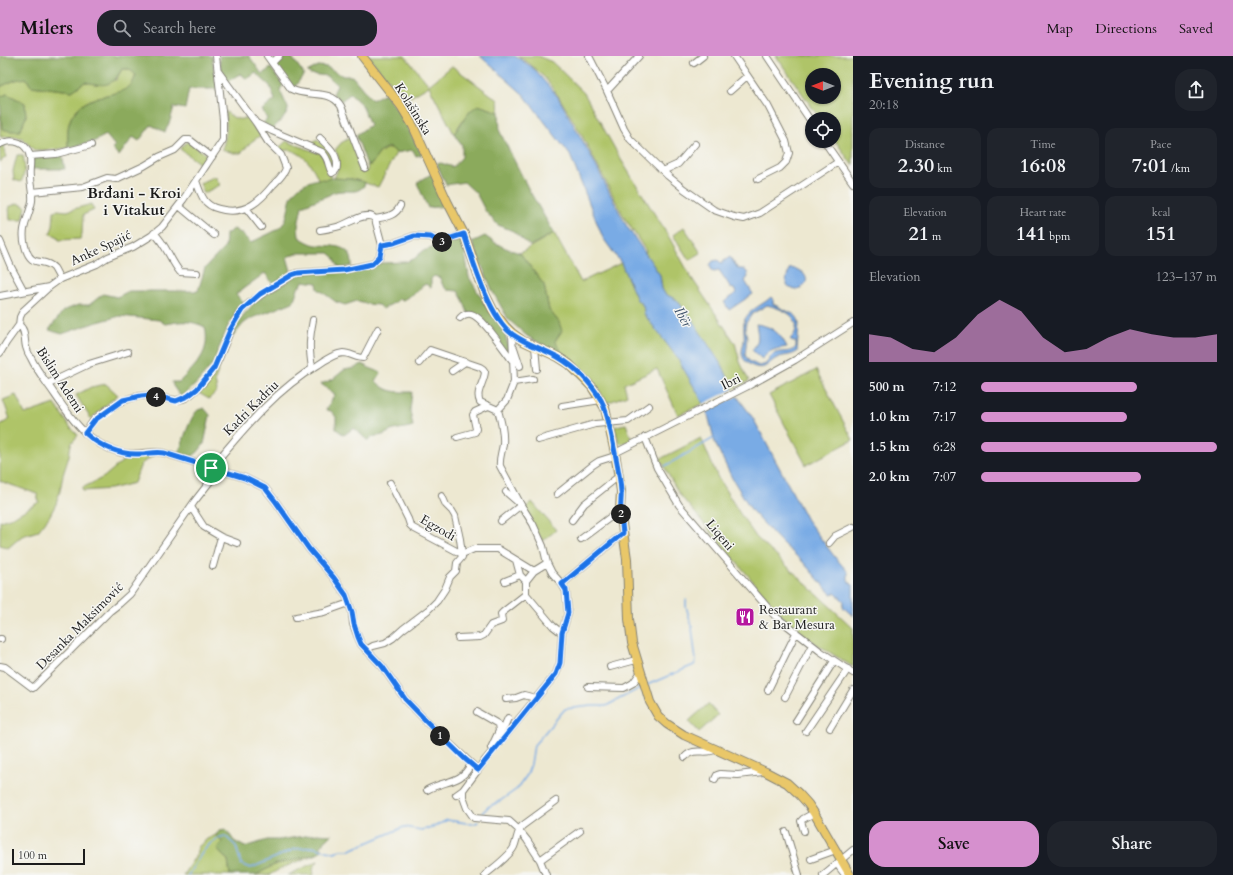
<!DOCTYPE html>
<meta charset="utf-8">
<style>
body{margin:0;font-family:Cardo,serif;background:#20242c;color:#f1f3f6;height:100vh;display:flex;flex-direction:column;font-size:15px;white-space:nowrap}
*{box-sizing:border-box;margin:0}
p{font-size:13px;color:#9ea1a6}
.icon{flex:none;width:22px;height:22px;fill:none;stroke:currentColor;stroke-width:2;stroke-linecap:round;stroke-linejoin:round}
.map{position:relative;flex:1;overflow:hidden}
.drawer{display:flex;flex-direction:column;background:#171b24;width:380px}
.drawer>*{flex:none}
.needle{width:26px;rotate:270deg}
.tools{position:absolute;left:805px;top:12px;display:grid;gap:8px}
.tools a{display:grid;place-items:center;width:36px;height:36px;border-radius:50%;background:#171b24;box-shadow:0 1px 3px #0004;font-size:20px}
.scale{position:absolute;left:12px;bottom:10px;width:73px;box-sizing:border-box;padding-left:4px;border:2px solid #1c1c1c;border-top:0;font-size:11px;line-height:14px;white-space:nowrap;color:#1c1c1c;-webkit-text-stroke:3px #f6f6f2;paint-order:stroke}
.pin{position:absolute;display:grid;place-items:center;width:34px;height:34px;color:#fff;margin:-17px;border:2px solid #fff;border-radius:50%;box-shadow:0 1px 4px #0007}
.km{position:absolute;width:20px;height:20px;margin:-10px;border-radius:50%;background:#222;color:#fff;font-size:11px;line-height:20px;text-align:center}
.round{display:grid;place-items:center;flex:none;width:42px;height:42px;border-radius:16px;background:#20242c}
.overview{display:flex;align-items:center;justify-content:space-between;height:68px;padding:0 16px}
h1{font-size:22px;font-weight:700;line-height:30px}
.metrics{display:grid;grid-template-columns:repeat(3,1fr);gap:6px;height:68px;padding:4px 16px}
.metrics div{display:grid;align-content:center;border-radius:10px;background:#20242c;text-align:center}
.metrics b{font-size:20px;font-weight:700}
.metrics small{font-size:11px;font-weight:400}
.metrics p{font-size:11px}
.chart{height:112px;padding:8px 16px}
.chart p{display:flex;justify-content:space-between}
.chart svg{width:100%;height:72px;margin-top:4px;fill:#d690ce;opacity:.7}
.cta{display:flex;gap:8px;margin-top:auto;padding:8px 16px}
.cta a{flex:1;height:46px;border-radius:16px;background:#d690ce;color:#111;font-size:16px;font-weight:700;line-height:46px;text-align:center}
.cta a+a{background:#20242c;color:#f1f3f6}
ul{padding:0 16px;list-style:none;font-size:13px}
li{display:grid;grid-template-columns:64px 48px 1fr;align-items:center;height:30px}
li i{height:10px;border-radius:5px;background:#d690ce}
header{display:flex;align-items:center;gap:24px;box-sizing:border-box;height:56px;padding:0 20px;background:#d690ce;color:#111}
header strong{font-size:19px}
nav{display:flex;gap:22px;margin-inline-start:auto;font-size:14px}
.search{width:280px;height:36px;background:#20242c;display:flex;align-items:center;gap:10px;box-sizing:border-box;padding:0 14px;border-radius:16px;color:#9ea1a6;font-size:15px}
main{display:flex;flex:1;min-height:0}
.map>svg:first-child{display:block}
</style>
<header>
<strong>Milers</strong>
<div class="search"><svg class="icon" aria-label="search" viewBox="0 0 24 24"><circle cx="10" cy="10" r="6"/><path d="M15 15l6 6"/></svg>Search here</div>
<nav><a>Map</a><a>Directions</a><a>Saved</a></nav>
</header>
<main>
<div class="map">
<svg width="853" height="819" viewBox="0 0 853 819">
<rect width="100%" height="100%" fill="#f6f6f2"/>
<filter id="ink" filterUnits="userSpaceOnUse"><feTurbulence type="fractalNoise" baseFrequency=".025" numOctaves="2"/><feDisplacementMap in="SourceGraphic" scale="8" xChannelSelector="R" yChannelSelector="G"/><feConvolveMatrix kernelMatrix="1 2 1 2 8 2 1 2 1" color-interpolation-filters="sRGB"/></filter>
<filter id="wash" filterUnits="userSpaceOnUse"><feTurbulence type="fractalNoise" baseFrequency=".012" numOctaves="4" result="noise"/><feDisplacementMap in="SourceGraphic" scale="16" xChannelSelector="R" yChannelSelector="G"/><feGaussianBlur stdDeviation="0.9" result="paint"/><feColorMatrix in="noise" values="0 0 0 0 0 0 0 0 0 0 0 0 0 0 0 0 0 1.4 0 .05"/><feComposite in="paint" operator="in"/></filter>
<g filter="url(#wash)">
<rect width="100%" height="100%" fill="#ede8d1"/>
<!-- green -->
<path fill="#afc468" stroke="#667042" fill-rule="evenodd" d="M368,0H405L429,29L452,10L498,44L499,56L478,49L462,65L454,78L429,30L405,44Z
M518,0H538L552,6L584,37L620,102L670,183L691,221L735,287L740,306L749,325L733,333L724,313L677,244L665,238L662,233L660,219L645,197L646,195L624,161L580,76L559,41L545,22L530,8Z
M776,0H853V110L834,83V63H820ZM812,19H834V41H812Z
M122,13H129L136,18C135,22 133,27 131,30C125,35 115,37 107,39C92,42 74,49 69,67C67,75 68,84 68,92L49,94H34L22,82L15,81H0V58L20,75L26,61L25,47L7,38L0,41V31L15,24L26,22L31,30L72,35L85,26L95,28L116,24Z
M225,55C235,63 238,66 250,60L261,79L251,86L241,97H233L222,93C227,79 227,71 225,55Z
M351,81L365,115L368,114L367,109H371C376,102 381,92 391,92L396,97L378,131L352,123L334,122C339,113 341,103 335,94L341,87Z
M317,83C325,90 337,99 334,111H332L311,88Z
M286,85L321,98L325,102L331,122L325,124L318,123C314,111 302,95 288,94C286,94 284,95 282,96L278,93Z
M186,86L191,87L208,100L203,110L180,93Z
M5,87L4,94L6,101L0,106V90Z
M17,99H23C25,110 26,116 21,126L14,124L13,115Z
M215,120L220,129L204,137L200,127Z
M18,147L26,151L23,164H10L9,151Z
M91,148L94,154L83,159L82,178L80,183L59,184L57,180L50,178L53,170L54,155L58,154L67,155Z
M684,171L701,197L689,204L673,179Z
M554,177L581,226L621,207L637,244C643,247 644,252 644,258L676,300L700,341L703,348L678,359L657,313L624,328L627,339L607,347L592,323L564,301L555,285L559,266L549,254L544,229L520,197Z
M220,309L215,324L217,335L209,343L197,336Z
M816,314L853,384L806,409L769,339Z
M106,328L118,339L102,352L91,363L76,339L91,331Z
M16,339L25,358L55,348L70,371L78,379L71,388L69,400L63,419L60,435L56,448L49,461L38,475L22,480L8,492L0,489V465L13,461L39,446L37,438L0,425V369L10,363L3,344Z
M626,368L632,384L622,388L619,387L615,372L616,370Z
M701,382L718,422L739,456L756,481L853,572V611L807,582L784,562L679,438L660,403Z
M156,398L141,408L134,427L110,433L83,435L82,432L104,421L126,402L139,401Z
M532,446L556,474L543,485L521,456Z
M708,648L718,659L699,676L689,665Z
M216,779L222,786V799L228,804L230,819H183L196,799L198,791L207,783Z
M317,798L282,812L269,819H256L276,808L292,805L307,800Z
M318,805L313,812L314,819H288Z"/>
<!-- forest -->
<path fill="#8baa5c" stroke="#54633c" d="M0,0H212L217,33H189L185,53L174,51L170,65L165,76L151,69L139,85L133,81L119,100L112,92L115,90L106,79L93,86L68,92C68,84 67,75 69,67C74,50 91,42 107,39C115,37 125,35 130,30C133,27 135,22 136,19L129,13H122C111,32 105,30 85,26L72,35L31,30L26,22L15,24L0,31Z
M219,0H249L262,18L271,12L283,29L280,34C281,38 287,49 288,52C289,59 277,68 272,73L263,67L267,63L262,54L275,44L270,30L256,17L247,23L241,18L228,25L221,14Z
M282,0H291L304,18L294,32L274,8Z
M318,10L327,11L343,20H352L372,44L385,37L401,59L422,99L416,100L413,94L396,97C394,95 393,93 391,92C382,89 375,104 371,109H367L356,79L370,69L362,49L350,38L341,45L333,38L337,29L327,20L310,18L307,16Z
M7,38L25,47L26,61L20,75H10L2,73L0,41Z
M478,49L499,56L500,76L529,134L554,177L530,190L513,175L498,169L486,156L476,137L464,126L446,129L437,108L441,107L453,111L462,101V89L454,78L470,55Z
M62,98L65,113H32L33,102Z
M431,118L446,150L428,152L417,127Z
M331,122L351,123L365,126L364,130C362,132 358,135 355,135C347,136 336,133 329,139L302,150L298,170L299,181C304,184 310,188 316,189C332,190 353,188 352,210L339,212L334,201L329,197H297L287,201L291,215L273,228L265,217L236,238L245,249L229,268L212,309L197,327L186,337L180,340L173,330L172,326H179C196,309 211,297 205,271C190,264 182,265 165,268L159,264L120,260L94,267L62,278L49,274L63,255L78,249H89L103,238L117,241L129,235H198L205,212L225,191L226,178L234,173L242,178L251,187C259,181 278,176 283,168C293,152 284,139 304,128C308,126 315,123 319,123C325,123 325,124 331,122Z
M485,180C496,188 506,193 520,197L544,229L549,254L559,266L562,275L555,285L564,301L527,280L508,263L493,236L472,186Z
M460,183L464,191L469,221L486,250L497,263L505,277L509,294L506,296L481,263L468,257L463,244L458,235L447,234L443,230L440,222L434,220L431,223V232L426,228L422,230L418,235L403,244L399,243C394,248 388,249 383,253L378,249L367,248L362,246L357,245L345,249L336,246L321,235L318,233L317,227L303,225L301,230H299L293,246L250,263L243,268L232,282L234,274L240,263L256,245L299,218L371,210L382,207L405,206L414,203L423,195Z
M362,308C370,313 374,313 381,317L376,325C387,337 396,336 412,336L410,355L413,370C405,373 398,372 391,375C389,376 387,377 385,378C377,382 376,377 368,385L354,372L344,379L336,373V361L331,355L326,354L335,338L321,328L333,323L344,314L355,312Z
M204,352L210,359L204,388L198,396L190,402L179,397C182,388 190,360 198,354C200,353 202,353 204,352Z
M226,773L234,785L245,791L267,784H279L317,778L332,779L319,791L323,793L317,798L307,800L292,805L276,808L256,819H230L228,804L222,799L217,792L222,786L216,779L219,774Z"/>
<!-- water -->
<path fill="#79abe5" stroke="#4a6480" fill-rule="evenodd" d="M480,0H515L532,11L558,41L591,100L626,169L660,219L662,233L665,238L677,244L693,265L724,313L734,336L753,362L807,464L834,500L848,516V525L853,529V560L843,551L844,545L835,537L831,538L802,505L782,487L752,455L732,422L715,387L708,359L700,341L676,300L644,258C644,252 643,247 637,244L621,207L603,182L570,99L524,39Z
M730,201L738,213H743L747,216L748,221L745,225L753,238L729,254L724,246L736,237L734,233L731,232L719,214L714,215L712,214L710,209L713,205L718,204L721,207Z
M789,213C801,210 818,227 795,234L788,231L786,225Z
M771,241L773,243V248L795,259L798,263L799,268L797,296C791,300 783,299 777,302C772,304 769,309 764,311C756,314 741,306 742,296C742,292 744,288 744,284C745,277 742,269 745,263C751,252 763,249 771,241ZM767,249C778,252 799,258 796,273C795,277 794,280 790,283L793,286H796V291C790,299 779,293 772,299C769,301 768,305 766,308L759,310L749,305L745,299L747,281L745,272L746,267L752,258Z
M756,268C772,270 780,277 787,291C776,293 770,293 762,303L752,294C760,285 758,280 756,268Z"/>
<!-- pier -->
<path fill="#ede8d1" d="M735,332L739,339L704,356L701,349Z"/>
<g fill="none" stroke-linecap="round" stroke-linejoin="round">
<!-- stream -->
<path stroke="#79abe5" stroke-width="1.5" d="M665,410L714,382
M647,629L694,609L696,605L692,572L686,550V544
M482,757L488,751L500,745L517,733L527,719L531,708L534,689L565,653L591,650H606L642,631
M188,819C198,804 206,784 225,780L236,790L241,808L251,812L295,793L312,791L335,797L340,794H350L404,771L421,774L436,770L447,764L473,768L478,766"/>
</g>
</g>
<g filter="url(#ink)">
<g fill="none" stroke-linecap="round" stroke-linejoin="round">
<defs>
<path id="minor" d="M267,0L291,33C307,42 330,32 341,50L365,112
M589,0L607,35L624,73L630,83L668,120L684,133L714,154L734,161L744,163L760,157L838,106
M734,0L768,50L786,85L789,97L786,106L780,112L758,123
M767,0L812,67
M272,7L279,0
M694,7L703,0
M607,35L639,0
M730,35L747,20
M256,67L272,75L322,96C330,104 327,109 332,117C336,115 337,114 337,109C337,97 328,90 320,82
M824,85L853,127
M0,88C13,82 28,86 30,102C31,108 29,115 30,121C30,129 33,137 32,145C29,162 20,172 25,190C31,214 43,200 54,212C56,215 58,220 60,223
M30,100L56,98L91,89
M663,115L678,108L695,88
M196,125C199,132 201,142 207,147C211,151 218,153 224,154C246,158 260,145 273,129C278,124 284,119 286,112L281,99L268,86L256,67L218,15
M32,136L83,131L107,122L116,123L144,110L159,101L175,94L185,84H190L212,101
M179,150L214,179
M246,152L261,171
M375,163C385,161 396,160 400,150
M320,174C327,173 334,172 340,170C349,167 368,154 375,163L382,189L394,187L414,180L431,181L439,186H443L464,178
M154,177C166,188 170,204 180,216L197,217
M0,185L11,211L24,235
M0,240L49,231
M460,262C463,259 466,257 471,258C483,261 504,294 512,304
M19,269C26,274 24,283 26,291C27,295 29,299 31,302C36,313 44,323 51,333C69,359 86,387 119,396C135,401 149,394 164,397L245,422L265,432L276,446L309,493L334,522L346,539L352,556L353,568L358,581L361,588L382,610L405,643L435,674L478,714
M19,269L20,261L23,255L49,231L60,223L97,208L108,201L133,191L151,180L162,171L183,144L223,84V64L216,0
M535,291L537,313
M514,292L520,310
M0,297L6,287L19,269
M419,307L430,294L480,311L483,313L485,316C484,327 475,336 480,346L498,354
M312,312C309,293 309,284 313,264
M452,315L465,306
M514,326L533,323
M47,328L89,308L128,296
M562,350L601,344
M498,354C501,365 504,376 503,388C502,396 499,402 500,410L521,449L501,465
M498,354L507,344L514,326L512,277
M85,377C88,373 91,368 94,364C108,351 132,337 152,340C165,341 177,349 190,339C204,328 216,312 222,295C228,282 232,266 242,254C256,239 276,231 292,219L297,217L344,214L372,208L380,200L382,189
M457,381L475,376L476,373L473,359L475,356L488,350
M645,381L657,412L679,449L775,560L820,595L853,617
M538,384L595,368L628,365L649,350
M615,397L750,329L795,304L853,267
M211,412C243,374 275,334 318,309C325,304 334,298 343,297C350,297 356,302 363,302L378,273
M390,427L408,463L410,469L413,472L462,498L460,483L455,460L452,455L446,449L442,440
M506,436L521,449L533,468L543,490L547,507L552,517L562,528L566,535L567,545L568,557L562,577L560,607L556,618L486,703L463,734V741L467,752L474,762L509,765L519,774L527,784L540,804L546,819
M557,438L593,409L599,405L615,400
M191,451L204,471L221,481L237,487
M572,464L584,448L619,420
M581,483L620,454
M829,487L835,480L853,471
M516,504L520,519L526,525
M547,507L534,515L526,525V538L553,570L562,577
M213,510L221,481
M505,525L520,519
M562,528L623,477
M296,561L324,556L349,547
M458,582L480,581L484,579L491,569L502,565L501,558L503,556L526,538
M0,583H1
M366,594L373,590L385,587L393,582L403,573L428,554L437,545L445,533L450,521L456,515L457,507L462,501V498L474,493H498L534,515
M0,610L5,611L33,632L110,555L119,548L130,538L194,446L219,414
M610,611L636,604
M588,631L624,632L633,627L641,616
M768,634L796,577
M785,641L812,589
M506,643L516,642L524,639L535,642
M477,656L498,668L499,675L491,692
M796,665L834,605
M830,672L853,634
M806,675L848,613
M499,678L504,671L508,662
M685,701C695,690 706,700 716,693
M715,723L717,719L720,718L738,719L763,716
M427,734C444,724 462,728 471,708
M456,739L463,734
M804,775L801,765L803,763L814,757
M786,776L799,819
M811,803L836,794
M540,804L580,775
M837,808L845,819
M485,819C493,812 510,800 514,791C517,784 517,776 522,770L556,745
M823,819L853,794"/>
<path id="major" d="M362,0L401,50L413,70L447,145L464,178L485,238L493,254L505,270L512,277L523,285L558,301L569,308L592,331L605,352L615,397L621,435L620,454L627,503L629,563L632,587L650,646L658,660L667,668L684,679L766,716L787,727L799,738L808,748L814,757L850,819"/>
</defs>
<!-- minor casing -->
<use href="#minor" stroke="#848276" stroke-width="8"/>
<!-- major casing -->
<use href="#major" stroke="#848276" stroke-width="10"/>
<!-- minor -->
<use href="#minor" stroke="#fff" stroke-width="6"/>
<!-- major -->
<use href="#major" stroke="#e9c769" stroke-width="8"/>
</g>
</g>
<g fill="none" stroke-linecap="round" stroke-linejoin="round" filter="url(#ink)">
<defs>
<path id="route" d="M464,178C473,205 489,261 512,278C526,288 543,293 558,301C575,311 591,327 601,344C607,355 609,368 612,381C615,399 620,417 621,435C622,441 620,447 621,453C621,461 622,469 623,477L562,528L566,534L568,557L562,577L560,607L556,618L478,714L465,703L435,674L405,643L382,610L361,588L358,581L354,568L352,556L346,539L334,522L309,493L276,446L265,432L245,422L164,397C156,395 148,398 139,398C120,399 99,390 85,377L95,364L123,344L141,340L151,339L176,345L188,340L197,333L214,312L230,274L242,254L260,238L292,219L298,217L344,214L372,208L380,200L382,189L394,187L414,180L431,181L439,186Z"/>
</defs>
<!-- route casing -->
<use href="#route" stroke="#fff" stroke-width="8"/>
<!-- route -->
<use href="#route" stroke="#1a73e8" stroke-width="5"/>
</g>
<!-- icons -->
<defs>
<symbol id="restaurant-square" viewBox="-11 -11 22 22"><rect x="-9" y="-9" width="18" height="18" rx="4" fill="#b5179e" stroke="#f6f6f2"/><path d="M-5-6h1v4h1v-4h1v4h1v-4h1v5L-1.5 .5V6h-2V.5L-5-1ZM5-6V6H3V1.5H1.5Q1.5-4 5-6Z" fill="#fff"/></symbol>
</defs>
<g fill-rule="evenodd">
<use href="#restaurant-square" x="734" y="550" width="22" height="22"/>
</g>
<g text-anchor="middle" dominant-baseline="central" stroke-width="3" stroke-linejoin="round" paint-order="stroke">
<!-- street labels -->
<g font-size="13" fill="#1c1c1c" stroke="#f6f6f2">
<text transform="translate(413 53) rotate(58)">Kolašinska</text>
<text transform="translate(101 192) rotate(-25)">Anke Spajić</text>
<text transform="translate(60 324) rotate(57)">Bislim Ademi</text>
<text transform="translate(731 326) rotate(-26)">Ibri</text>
<text transform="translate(251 352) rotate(-45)">Kadri Kadriu</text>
<text transform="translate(438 472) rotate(30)">Egzodi</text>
<text transform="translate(720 479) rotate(50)">Liqeni</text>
<text transform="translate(80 570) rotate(-45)">Desanka Maksimović</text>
</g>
<!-- poi labels -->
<g font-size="13" fill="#1c1c1c" stroke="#f6f6f2" text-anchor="start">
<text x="759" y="554">Restaurant<tspan x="759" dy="15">&amp; Bar Mesura</tspan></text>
</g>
<!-- water labels -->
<g font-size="14" font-style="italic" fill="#41556c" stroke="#f6f6f2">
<text transform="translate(683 261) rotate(60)">Ibër</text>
</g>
<!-- quarter labels -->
<g font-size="15" font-weight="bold" fill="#1c1c1c" stroke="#f6f6f2">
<text x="134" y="137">Brđani - Kroi<tspan x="134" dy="17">i Vitakut</tspan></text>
</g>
</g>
</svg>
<div class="tools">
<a><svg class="needle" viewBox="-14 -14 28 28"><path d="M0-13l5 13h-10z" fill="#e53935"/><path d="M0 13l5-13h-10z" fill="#9ea1a6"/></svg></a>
<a><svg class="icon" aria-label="locate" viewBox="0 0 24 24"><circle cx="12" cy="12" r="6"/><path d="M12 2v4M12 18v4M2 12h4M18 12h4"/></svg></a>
</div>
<div class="scale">100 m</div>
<div class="pin" style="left:211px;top:412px;background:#1e9e55"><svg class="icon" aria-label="arrive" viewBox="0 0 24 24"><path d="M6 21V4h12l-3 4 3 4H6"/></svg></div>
<b class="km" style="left:440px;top:680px">1</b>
<b class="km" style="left:621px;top:458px">2</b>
<b class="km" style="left:442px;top:186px">3</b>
<b class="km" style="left:156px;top:341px">4</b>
</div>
<section class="drawer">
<div class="overview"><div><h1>Evening run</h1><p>20:18</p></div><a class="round"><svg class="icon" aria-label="share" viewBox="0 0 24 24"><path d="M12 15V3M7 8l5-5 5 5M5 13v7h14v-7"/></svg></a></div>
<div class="metrics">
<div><p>Distance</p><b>2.30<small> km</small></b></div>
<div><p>Time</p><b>16:08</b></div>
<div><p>Pace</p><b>7:01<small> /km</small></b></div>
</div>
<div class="metrics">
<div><p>Elevation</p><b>21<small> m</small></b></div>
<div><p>Heart rate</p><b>141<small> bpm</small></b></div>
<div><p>kcal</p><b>151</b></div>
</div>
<div class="chart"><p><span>Elevation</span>123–137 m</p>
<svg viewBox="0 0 160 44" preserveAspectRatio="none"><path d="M0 44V27L10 29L20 36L30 38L40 29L50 15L60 6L70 13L80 29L90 38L100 36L110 29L120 24L130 27L140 29L150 29L160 27V44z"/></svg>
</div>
<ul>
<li><b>500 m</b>7:12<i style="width:66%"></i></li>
<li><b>1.0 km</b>7:17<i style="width:62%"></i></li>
<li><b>1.5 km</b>6:28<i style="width:100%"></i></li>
<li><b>2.0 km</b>7:07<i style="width:68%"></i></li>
</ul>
<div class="cta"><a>Save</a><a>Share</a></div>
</section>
</main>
